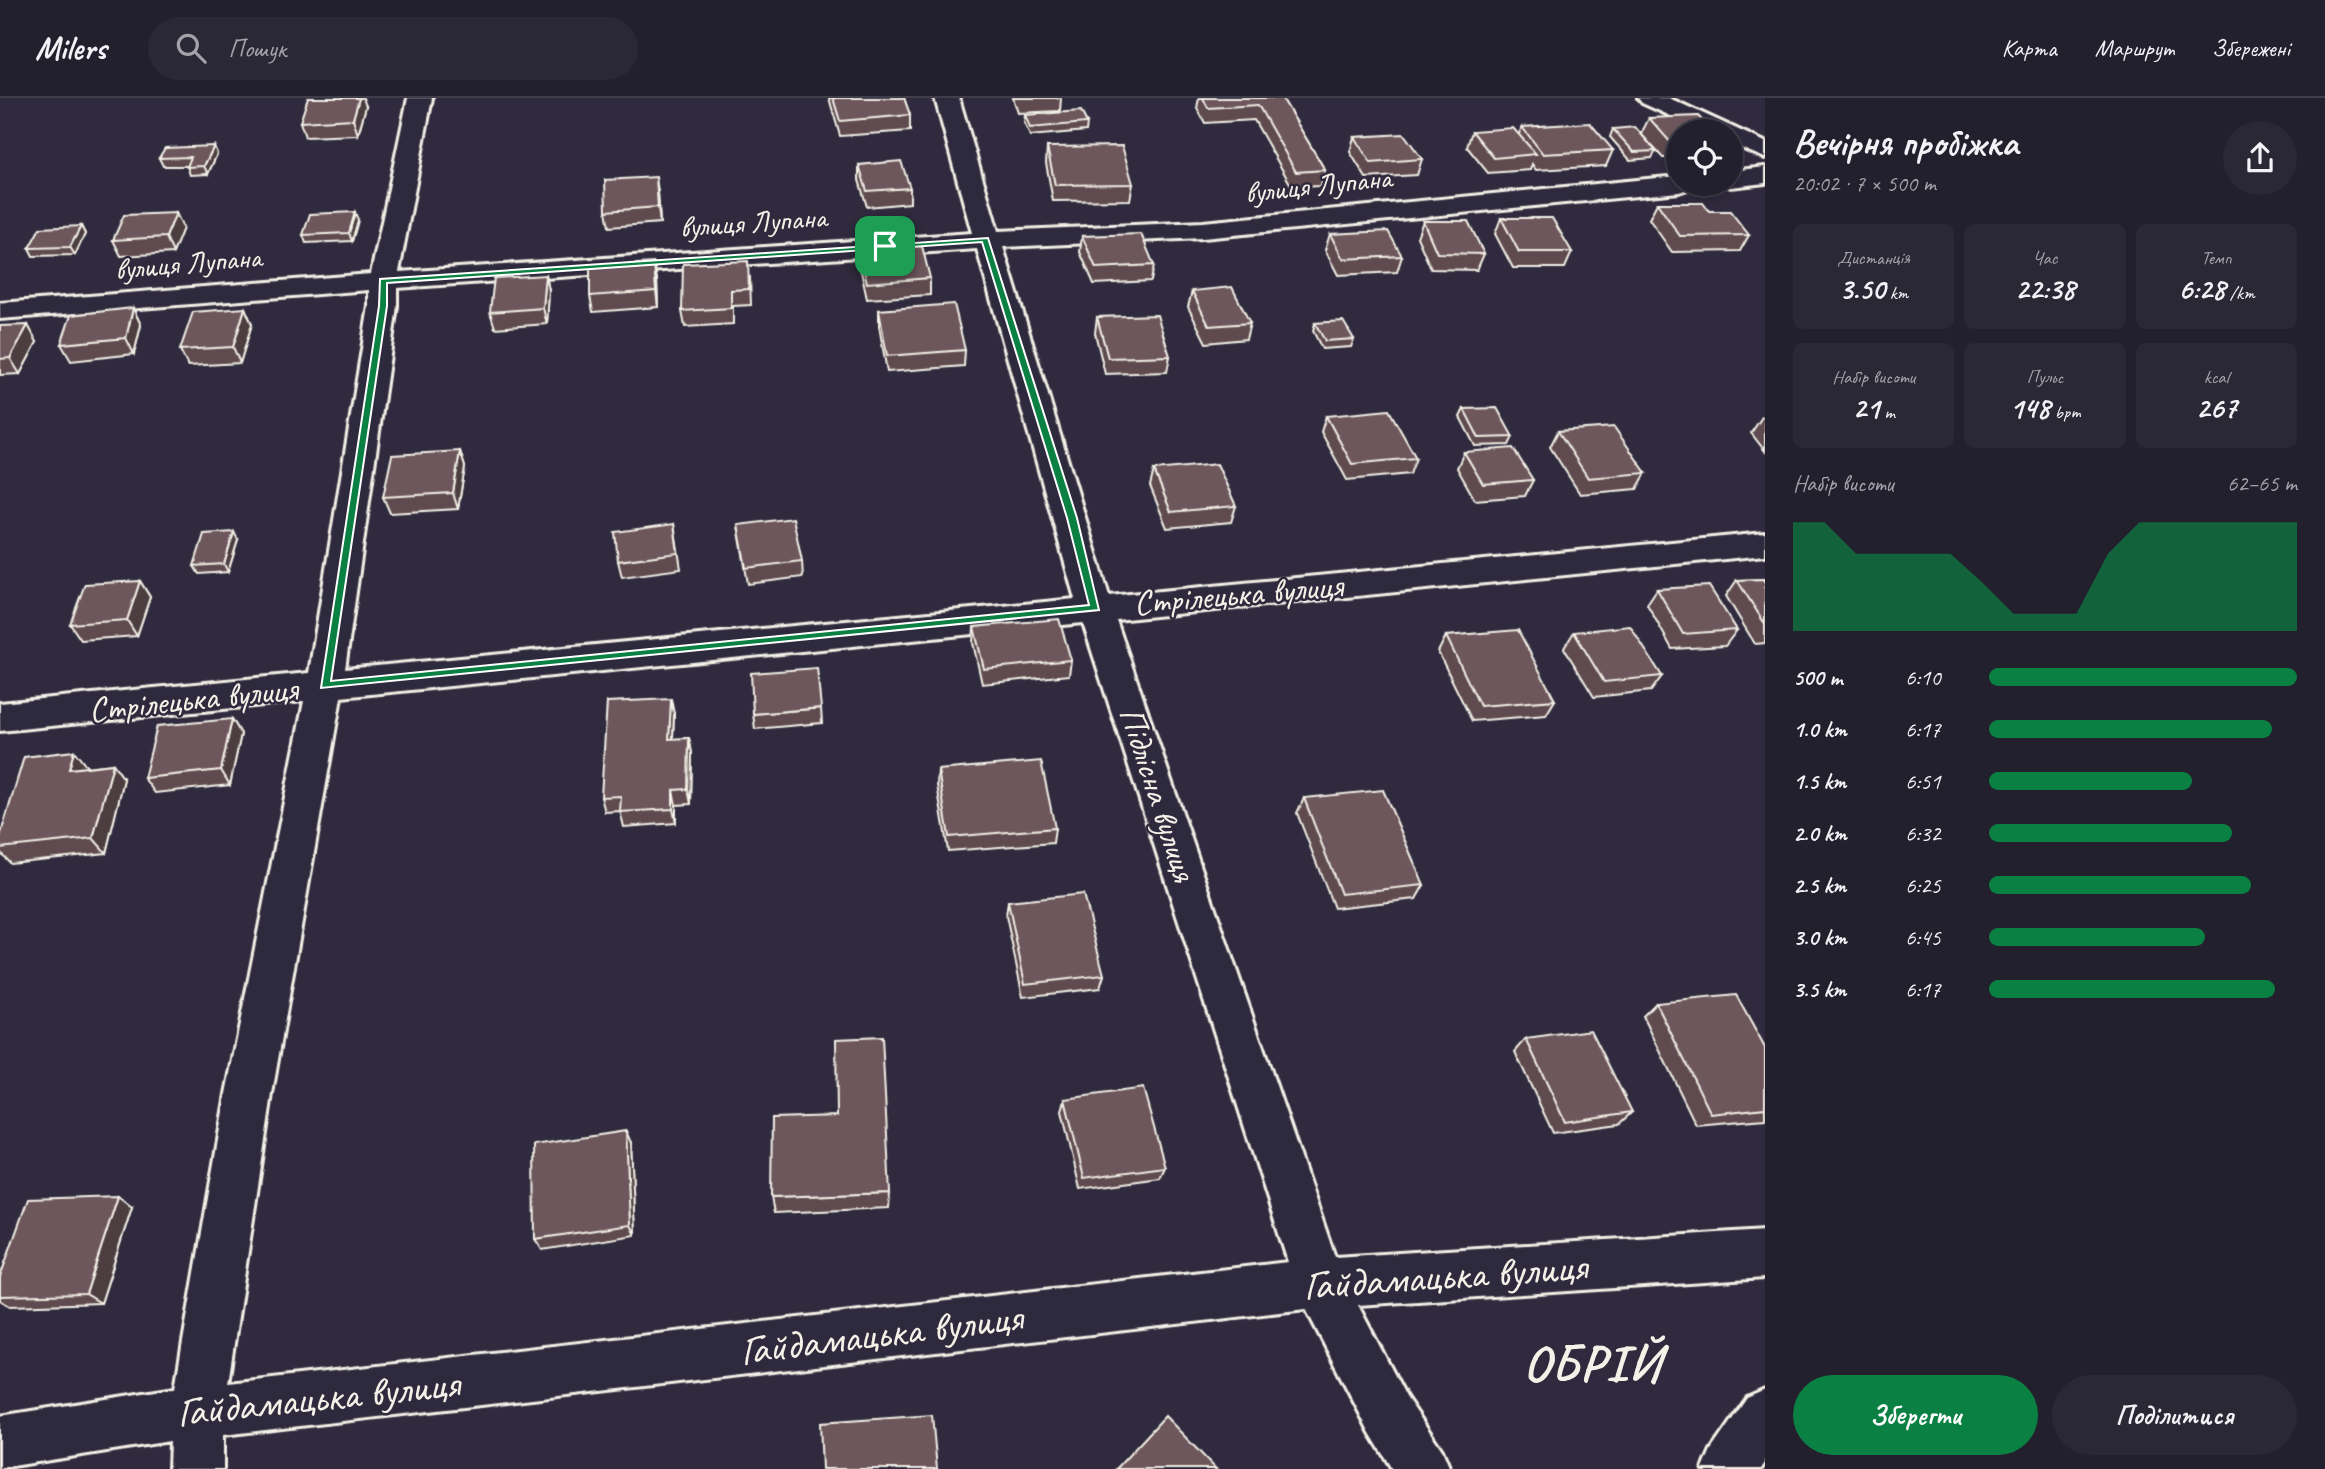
<!DOCTYPE html>
<html lang="uk">
<meta charset="utf-8">
<style>
body{margin:0;font-family:Caveat,sans-serif;background:#2b2836;color:#f1f3f6;height:100vh;display:flex;flex-direction:column;font-size:26px;white-space:nowrap}
*{box-sizing:border-box;margin:0}
p{font-size:23px;color:#a3a3aa}
.icon{flex:none;width:38px;height:38px;fill:none;stroke:currentColor;stroke-width:2;stroke-linecap:round;stroke-linejoin:round}
.map{position:relative;flex:1;overflow:hidden}
.sheet{display:flex;flex-direction:column;background:#23202e;width:560px}
.sheet>*{flex:none}
.buttons{position:absolute;left:1666px;top:21px;display:grid;gap:14px}
.buttons a{display:grid;place-items:center;width:77px;height:77px;border-radius:50%;background:#23202e;box-shadow:0 4px 10px #0003,0 0 0 2px #403e4a;font-size:35px}
.pin{position:absolute;display:grid;place-items:center;width:60px;height:60px;color:#fff;margin:-30px;border-radius:14px;box-shadow:0 4px 10px #0006}
.round{display:grid;place-items:center;flex:none;width:74px;height:74px;border-radius:37px;background:#2b2836}
.overview{display:flex;align-items:center;justify-content:space-between;height:119px;padding:0 28px}
h1{font-size:38px;font-weight:700;line-height:52px}
.stats{display:grid;grid-template-columns:repeat(3,1fr);gap:10px;height:119px;padding:7px 28px}
.stats div{display:grid;align-content:center;border-radius:10px;background:#2b2836;text-align:center}
.stats b{font-size:30px;font-weight:700}
.stats small{font-size:19px;font-weight:400}
.stats p{font-size:19px}
.chart{height:196px;padding:14px 28px}
.chart p{display:flex;justify-content:space-between}
.chart svg{width:100%;height:126px;margin-top:7px;fill:#0b8043;opacity:.7}
.button{display:flex;gap:14px;margin-top:auto;padding:14px 28px}
.button a{flex:1;height:80px;border-radius:42px;background:#0b8043;color:#fff;font-size:28px;font-weight:700;line-height:80px;text-align:center}
.button a+a{background:#2b2836;color:#f1f3f6}
ul{padding:0 28px;list-style:none;font-size:23px}
li{display:grid;grid-template-columns:112px 84px 1fr;align-items:center;height:52px}
li i{height:18px;border-radius:9px;background:#0b8043}
header{display:flex;align-items:center;gap:42px;box-sizing:border-box;height:98px;padding:0 35px;background:#23202e;border-bottom:2px solid #403e4a}
header strong{font-size:33px}
nav{display:flex;gap:38px;margin-inline-start:auto;font-size:24px}
.search{width:490px;height:63px;background:#2b2836;display:flex;align-items:center;gap:18px;box-sizing:border-box;padding:0 24px;border-radius:38px;color:#a3a3aa;font-size:26px}
main{display:flex;flex:1;min-height:0}
.map>svg:first-child{display:block}
</style>
<header>
<strong>Milers</strong>
<div class="search"><svg class="icon" aria-label="search" viewBox="0 0 24 24"><circle cx="10" cy="10" r="6"/><path d="M15 15l6 6"/></svg>Пошук</div>
<nav><a>Карта</a><a>Маршрут</a><a>Збережені</a></nav>
</header>
<main>
<div class="map">
<svg width="1765" height="1371" viewBox="0 0 1765 1371">
<rect width="100%" height="100%" fill="#2f2a3d"/>
<filter id="ink" filterUnits="userSpaceOnUse"><feTurbulence type="fractalNoise" baseFrequency=".0143" numOctaves="2"/><feDisplacementMap in="SourceGraphic" scale="14" xChannelSelector="R" yChannelSelector="G"/><feConvolveMatrix kernelMatrix="1 2 1 2 8 2 1 2 1" color-interpolation-filters="sRGB"/></filter>
<g filter="url(#ink)">
<g fill="none" stroke-linecap="round" stroke-linejoin="round">
<defs>
<path id="minor" d="M408,0H432L399,174L972,135L935,0H959L998,133L1203,124L1678,78V86H1692L1688,91L1679,94L1203,140L1003,149L1109,498L1765,435V457L1116,522L1335,1159L1765,1132V1180L1358,1207L1406,1299L1442,1352L1450,1371H1392L1370,1335L1306,1211L223,1337V1371H169L170,1343L0,1370V1318L175,1290L226,996L304,603L0,633V605L309,575L369,208V192L0,221V205L371,176ZM977,151L1075,501L345,571L397,208V190ZM1083,525L1288,1164L228,1285L272,996L341,599Z
M1638,0H1669L1765,44V60L1731,46V33H1704L1642,5Z
M1765,69V85L1731,89L1722,86H1731V73Z
M1765,1292V1365L1761,1371H1703L1711,1352L1747,1300Z"/>
</defs>
<!-- minor casing -->
<use href="#minor" stroke="#f4f1e8" stroke-width="6"/>
<!-- minor -->
<use href="#minor" fill="#2f2a3d" fill-rule="evenodd"/>
</g>
<!-- wall -->
<path fill="#5e4b4f" stroke="#f4f1e8" stroke-width="2" d="M829,0H904L910,17V33L840,38Z
M1013,0H1061L1060,13L1018,15Z
M1199,0H1282L1325,72L1321,88L1292,89L1254,22L1205,25L1197,10Z
M366,8L358,37L305,39L300,24Z
M1025,17L1087,25L1086,33L1030,38L1024,25Z
M1649,20L1678,33V60H1663L1641,36Z
M1522,29L1613,52L1606,68L1536,72L1532,66L1530,72L1488,75L1467,49L1472,33L1519,36Z
M1613,31L1656,53L1652,60L1630,62L1610,39Z
M1354,39L1422,61L1417,77L1366,80L1350,54Z
M214,48L217,56L208,76L190,77L187,68H163L159,60Z
M1047,49L1133,86L1130,102L1053,103L1046,65Z
M859,67L910,90V105L867,109L859,82Z
M658,94L660,125L609,129L606,113Z
M1657,105L1709,113L1749,137L1740,153L1672,154L1649,121Z
M1501,120L1572,154L1565,170H1513L1495,136Z
M358,122L352,143L306,145L303,137Z
M1423,123L1484,156L1477,172L1431,171L1417,139Z
M81,128L85,136L75,157L33,158L29,150Z
M183,130L173,155L121,158L113,142Z
M1330,136L1402,158L1397,174L1338,177L1325,152Z
M1082,138L1154,167L1151,183L1094,186L1080,154Z
M860,153L930,180V197L867,201L860,169Z
M546,177L549,193L547,226L495,230L490,214Z
M750,179L751,207L733,208V226L685,229L682,213Z
M657,181L658,209L593,214L590,198Z
M1192,193L1250,225L1246,241L1206,245L1188,209Z
M133,210L141,227L134,256L71,263L61,246Z
M245,210L252,226L240,265L188,268L180,252Z
M879,212L965,252L964,268L887,274L879,228Z
M1097,219L1170,258L1167,274L1105,276L1095,235Z
M1315,225L1354,241L1351,249L1322,251L1313,233Z
M0,228L37,244L20,276L0,277Z
M1464,311L1513,339L1509,347L1475,348L1460,319Z
M1326,318L1416,360L1410,376L1347,382L1321,334Z
M1762,319H1765V353L1751,335Z
M1558,333L1646,375L1637,391L1580,396L1550,349Z
M460,353L465,369L458,411L390,415L383,399Z
M1464,354L1533,382L1525,398L1475,402L1457,370Z
M1154,372L1236,408L1231,424L1167,430L1150,388Z
M674,426L681,471L622,479L618,463Z
M738,427L802,463L803,479L748,486Z
M238,442L228,474L199,476L194,468Z
M1765,481V545L1755,546L1726,498L1737,482Z
M140,483L150,499L137,538L81,542L70,526Z
M1657,491L1737,532L1725,548L1672,551L1647,506Z
M974,529L1071,562L1069,577L982,586L973,545Z
M1574,534L1662,578L1651,593L1594,599L1564,550Z
M1446,538L1555,602L1546,617L1472,623L1438,554Z
M821,610L822,625L755,631L753,616Z
M674,616L673,641L689,640L692,655L691,706L676,707V725L624,729L620,713L605,714L601,699Z
M232,621L241,636L230,687L155,695L144,680Z
M74,653L86,669L113,666L124,681L106,755L10,765L0,754V739Z
M938,672L1055,730L1053,745L948,753L937,687Z
M1304,700L1424,787L1416,801L1334,810L1297,715Z
M1008,804L1104,877L1100,890L1023,899L1006,818Z
M1656,905L1765,950V1021L1696,1027L1643,918Z
M1526,941L1632,1014L1619,1026L1553,1035L1515,954Z
M1065,1001L1165,1069L1160,1080L1080,1091L1062,1013Z
M631,1045L635,1137L542,1152L535,1141Z
M890,1095L889,1110L774,1115L771,1099Z
M132,1109L101,1205L10,1208L0,1202V1179Z"/>
<!-- shaded-wall -->
<path fill="#4c3d40" stroke="#f4f1e8" stroke-width="2" d="M359,0H363L366,8L358,37L353,21Z
M214,48L217,56L208,76L204,68Z
M656,79L658,94L660,125L658,109Z
M355,114L358,122L352,143L349,135Z
M176,115L183,130L173,155L166,139Z
M81,128L85,136L75,157L70,149Z
M654,165L657,181L658,209L656,193Z
M546,177L549,193L547,226L543,210Z
M133,210L141,227L134,256L126,240Z
M245,210L252,226L240,265L233,249Z
M28,227L37,244L20,276L10,260Z
M460,353L465,369L458,411L453,395Z
M234,434L238,442L228,474L224,466Z
M140,483L150,499L137,538L127,522Z
M671,601L674,616L672,657L669,641Z
M232,621L241,636L230,687L221,672Z
M689,640L692,655L691,706L688,691Z
M74,653L86,668L81,686L69,671Z
M113,666L124,681L106,755L93,740Z
M673,692L676,707V725L673,711Z
M626,1033L631,1045L635,1137L630,1127Z
M118,1098L132,1109L101,1205L86,1196Z"/>
<!-- building -->
<path fill="#6d575c" stroke="#f4f1e8" stroke-width="2" d="M308,0H359L353,21L300,24Z
M833,0H904L910,17L840,23Z
M1203,0H1282L1325,72L1296,74L1258,7L1208,10Z
M1081,13L1087,25L1030,30L1025,17Z
M1698,18L1712,33H1678V44L1671,45L1649,20Z
M1590,25L1613,52L1543,56L1522,29Z
M1635,29L1656,53L1634,54L1613,31Z
M1513,30L1536,56L1494,60L1472,33Z
M1404,36L1422,61L1371,65L1354,39Z
M214,48L204,68L187,69L191,59L159,60L165,50Z
M1122,48L1133,86L1055,87L1047,49Z
M901,63L910,90L867,93L859,67Z
M656,79L658,109L606,113L605,82Z
M1657,105H1703L1709,113H1730L1749,137L1680,138Z
M355,114L349,135L303,137L310,116Z
M176,115L166,139L113,142L124,117Z
M1501,120H1552L1572,154H1519Z
M1423,123H1468L1484,156L1437,155Z
M81,128L70,149L29,150L40,130Z
M1388,133L1402,158L1343,161L1330,136Z
M1141,136L1154,167L1096,170L1082,138Z
M922,148L930,180L867,185L860,153Z
M748,163L749,191L731,192V210L682,213L683,166Z
M654,165L656,193L590,198V169Z
M546,177L543,210L490,214L494,180Z
M1232,189L1250,225L1209,228L1192,193Z
M954,206L965,252L887,258L879,212Z
M133,210L126,240L61,246L71,217Z
M245,210L233,249L180,252L193,214Z
M1157,217L1170,258L1108,260L1097,219Z
M1343,223L1354,241L1325,243L1315,225Z
M28,227L10,260L0,261V228Z
M1497,310L1513,339L1479,340L1464,311Z
M1389,312L1416,360L1352,366L1326,318Z
M1614,329L1646,375L1588,380L1558,333Z
M1513,350L1533,382L1483,386L1464,354Z
M460,353L453,395L383,399L392,357Z
M1217,366L1236,408L1171,414L1154,372Z
M793,420L802,463L746,470L738,427Z
M674,426L678,455L618,463L615,434Z
M234,434L224,466L194,468L204,436Z
M1765,481V526L1737,482Z
M140,483L127,522L70,526L85,486Z
M1709,488L1737,532L1683,536L1657,491Z
M1059,521L1071,562L984,571L974,529Z
M1630,528L1662,578L1604,584L1574,534Z
M1518,532L1555,602L1480,608L1446,538Z
M817,570L821,610L753,616L751,575Z
M671,601L669,641L689,640L688,691L673,692V711L620,714L621,698L601,699L607,604Z
M232,621L221,672L144,680L157,628Z
M74,653L69,671L113,666L93,740L0,750V739L24,659Z
M1041,663L1055,730L949,739L938,672Z
M1383,692L1424,787L1341,796L1304,700Z
M1083,796L1104,877L1025,886L1008,804Z
M1736,897L1765,950V1010L1711,1016L1656,905Z
M1591,932L1632,1014L1565,1024L1526,941Z
M882,939L890,1095L771,1099L772,1020L837,1018L836,941Z
M1143,990L1165,1069L1084,1080L1065,1001Z
M626,1033L630,1127L535,1141L534,1047Z
M118,1098L86,1196L0,1198V1179L28,1101Z
M932,1317L937,1371H822L820,1325Z
M1165,1318L1216,1371H1116Z"/>
</g>
<!-- route -->
<path fill="#0b8043" stroke="#fff" stroke-width="2" fill-rule="evenodd" d="M988,140L1077,420L1099,512L321,590L379,208L380,181ZM982,144L1067,420L1089,507L331,583L387,208V185Z"/>
<g text-anchor="middle" dominant-baseline="central" stroke-width="5" stroke-linejoin="round" paint-order="stroke">
<!-- far-street labels -->
<g font-size="30" fill="#f4f1e8" stroke="#2f2a3d">
<text transform="translate(1318 87) rotate(-6)">вулиця Лупана</text>
<text transform="translate(753 124) rotate(-4)">вулиця Лупана</text>
<text transform="translate(188 165) rotate(-5)">вулиця Лупана</text>
</g>
<!-- street labels -->
<g font-size="35" fill="#f4f1e8" stroke="#2f2a3d">
<text transform="translate(1238 496) rotate(-5)">Стрілецька вулиця</text>
<text transform="translate(193 601) rotate(-6)">Стрілецька вулиця</text>
<text transform="translate(1158 696) rotate(72)">Підлісна вулиця</text>
</g>
<!-- near-street labels -->
<g font-size="42" fill="#f4f1e8" stroke="#2f2a3d">
<text transform="translate(1445 1178) rotate(-4)">Гайдамацька вулиця</text>
<text transform="translate(881 1236) rotate(-7)">Гайдамацька вулиця</text>
<text transform="translate(318 1300) rotate(-6)">Гайдамацька вулиця</text>
</g>
<!-- near-district labels -->
<g font-size="51" font-weight="bold" letter-spacing="2" fill="#f4f1e8" stroke="#2f2a3d">
<text x="1593" y="1265">ОБРІЙ</text>
</g>
</g>
</svg>
<div class="buttons">
<a><svg class="icon" aria-label="locate" viewBox="0 0 24 24"><circle cx="12" cy="12" r="6"/><path d="M12 2v4M12 18v4M2 12h4M18 12h4"/></svg></a>
</div>
<div class="pin" style="left:885px;top:148px;background:#1e9e55"><svg class="icon" aria-label="arrive" viewBox="0 0 24 24"><path d="M6 21V4h12l-3 4 3 4H6"/></svg></div>
</div>
<section class="sheet">
<div class="overview"><div><h1>Вечірня пробіжка</h1><p>20:02 · 7 × 500 m</p></div><a class="round"><svg class="icon" aria-label="share" viewBox="0 0 24 24"><path d="M12 15V3M7 8l5-5 5 5M5 13v7h14v-7"/></svg></a></div>
<div class="stats">
<div><p>Дистанція</p><b>3.50<small> km</small></b></div>
<div><p>Час</p><b>22:38</b></div>
<div><p>Темп</p><b>6:28<small> /km</small></b></div>
</div>
<div class="stats">
<div><p>Набір висоти</p><b>21<small> m</small></b></div>
<div><p>Пульс</p><b>148<small> bpm</small></b></div>
<div><p>kcal</p><b>267</b></div>
</div>
<div class="chart"><p><span>Набір висоти</span>62–65 m</p>
<svg viewBox="0 0 160 44" preserveAspectRatio="none"><path d="M0 44V6L10 6L20 17L30 17L40 17L50 17L60 27L70 38L80 38L90 38L100 17L110 6L120 6L130 6L140 6L150 6L160 6V44z"/></svg>
</div>
<ul>
<li><b>500 m</b>6:10<i style="width:100%"></i></li>
<li><b>1.0 km</b>6:17<i style="width:92%"></i></li>
<li><b>1.5 km</b>6:51<i style="width:66%"></i></li>
<li><b>2.0 km</b>6:32<i style="width:79%"></i></li>
<li><b>2.5 km</b>6:25<i style="width:85%"></i></li>
<li><b>3.0 km</b>6:45<i style="width:70%"></i></li>
<li><b>3.5 km</b>6:17<i style="width:93%"></i></li>
</ul>
<div class="button"><a>Зберегти</a><a>Поділитися</a></div>
</section>
</main>
